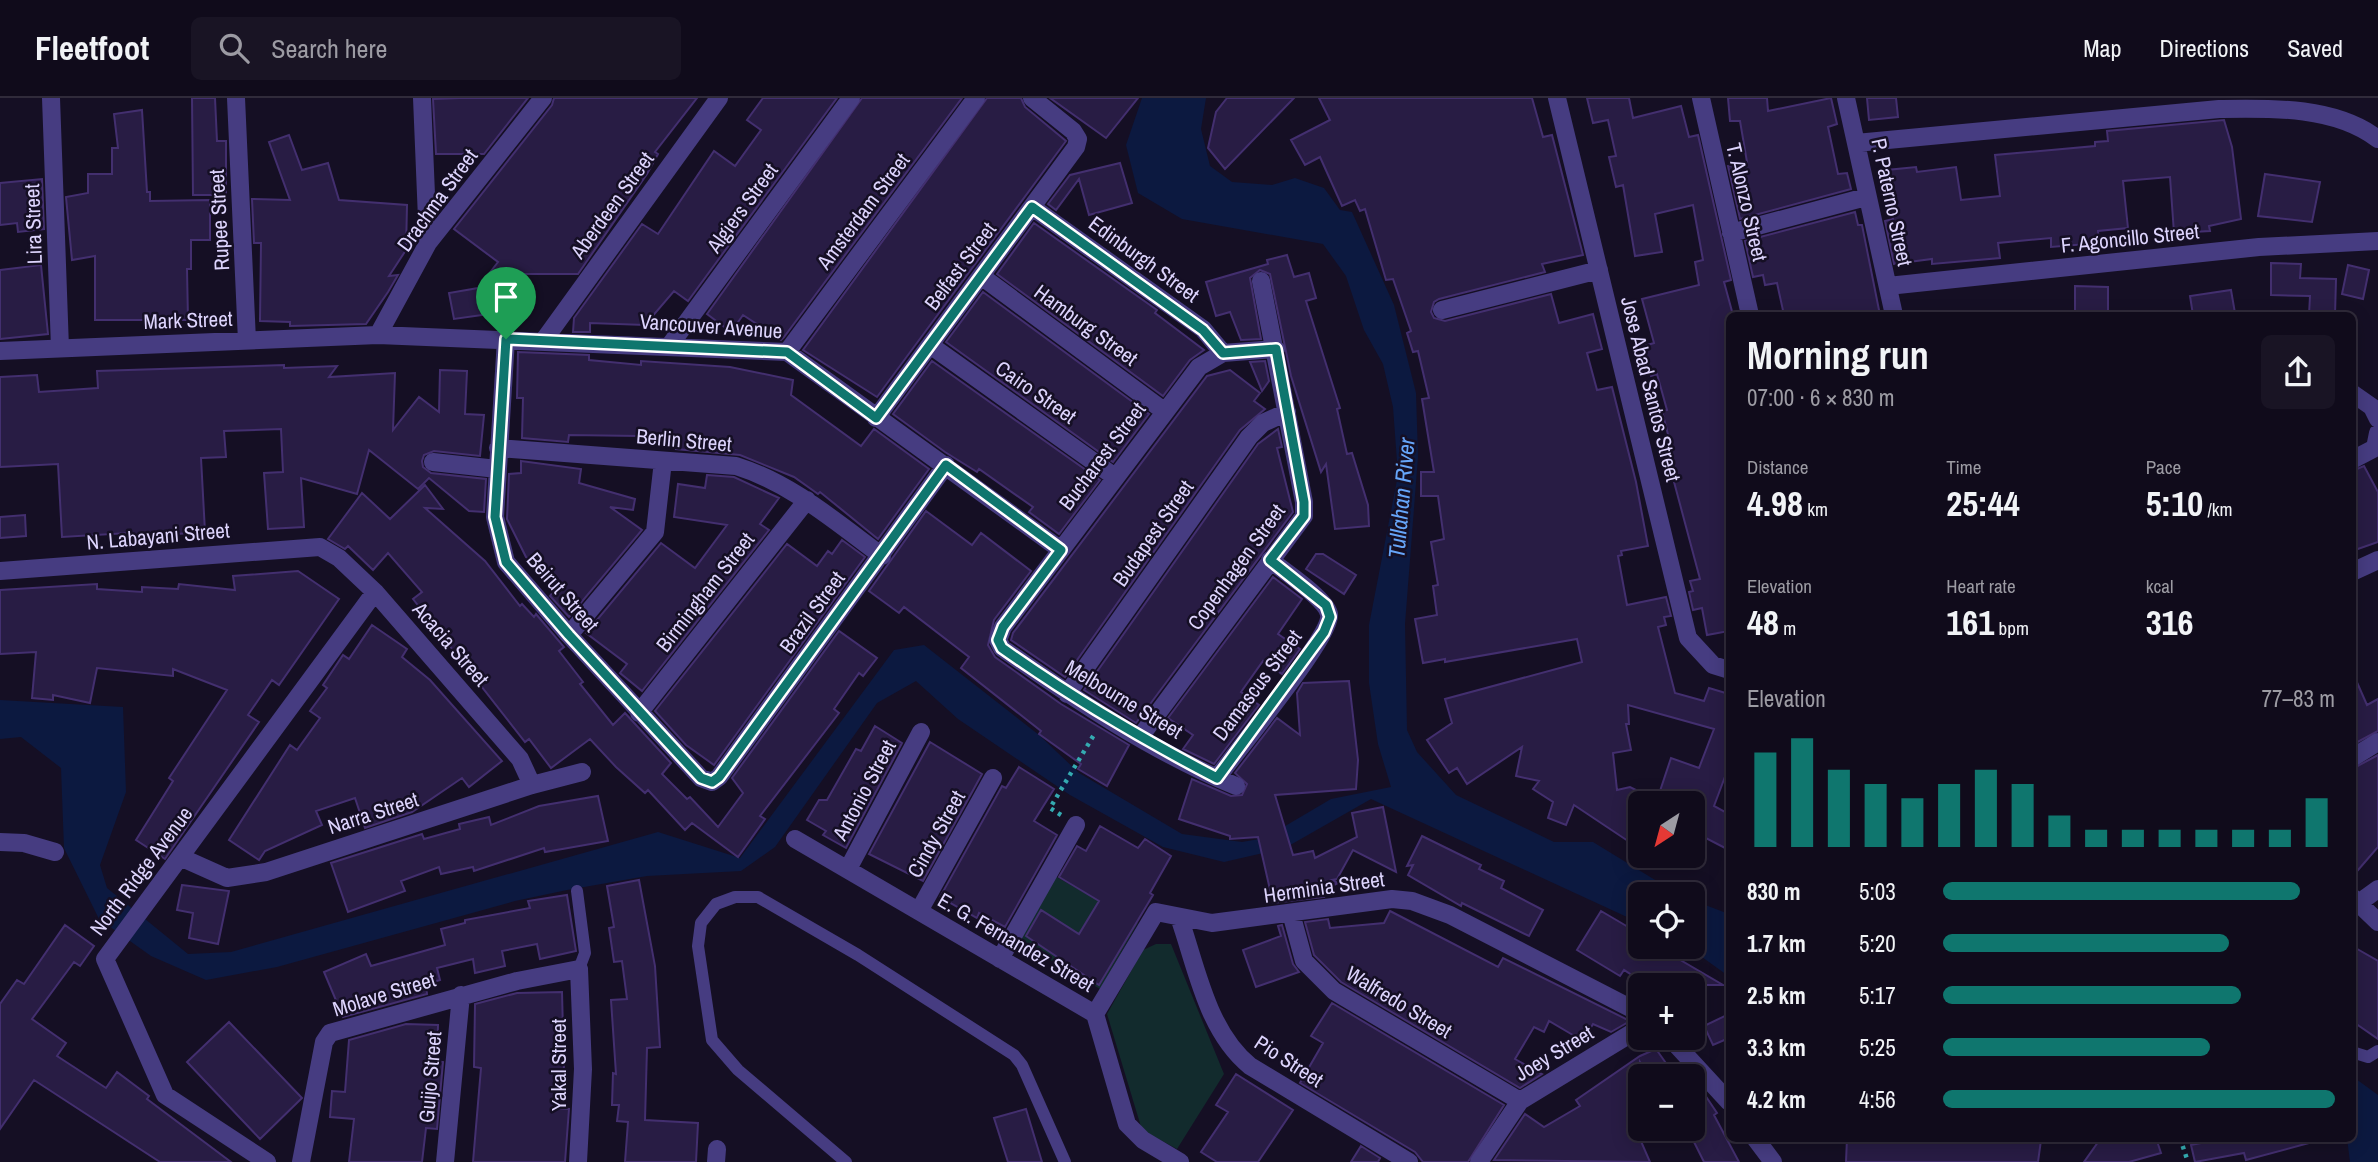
<!DOCTYPE html>
<meta charset="utf-8">
<style>
body{margin:0;font-family:"Archivo Narrow",sans-serif;background:#191424;color:#f1f3f6;height:100vh;display:flex;flex-direction:column;font-size:26px;white-space:nowrap}
*{box-sizing:border-box;margin:0}
p{font-size:23px;color:#9c9ba3}
.icon{flex:none;width:38px;height:38px;fill:none;stroke:currentColor;stroke-width:2;stroke-linecap:round;stroke-linejoin:round}
.map{position:relative;flex:1;overflow:hidden}
.details{position:absolute;left:1726px;top:214px;width:630px;height:830px;display:flex;flex-direction:column;background:#100b1b;border-radius:10px;box-shadow:0 4px 18px #0003,0 0 0 2px #302b3a}
.details>*{flex:none}
.needle{width:46px;rotate:216deg}
.controls{position:absolute;left:1628px;top:693px;display:grid;gap:14px}
.controls a{display:grid;place-items:center;width:77px;height:77px;border-radius:10px;background:#100b1b;box-shadow:0 4px 18px #0003,0 0 0 2px #302b3a;font-size:35px}
.pin{position:absolute;display:grid;place-items:center;width:60px;height:60px;color:#fff;margin:-72px -30px;border-radius:50% 50% 50% 0;rotate:-45deg;box-shadow:0 0 7px #0007}
.pin .icon{rotate:45deg}
.round{display:grid;place-items:center;flex:none;width:74px;height:74px;border-radius:10px;background:#191424}
.head{display:flex;align-items:center;justify-content:space-between;height:119px;padding:0 21px}
h1{font-size:38px;font-weight:700;line-height:52px}
.figures{display:grid;grid-template-columns:repeat(3,1fr);gap:10px;height:119px;padding:7px 21px}
.figures div{display:grid;align-content:center}
.figures b{font-size:35px;font-weight:700}
.figures small{font-size:19px;font-weight:400}
.figures p{font-size:19px}
.chart{height:196px;padding:14px 21px}
.chart p{display:flex;justify-content:space-between}
.chart svg{width:100%;height:126px;margin-top:7px;stroke:#0f766e;stroke-width:6}
ul{padding:0 21px;list-style:none;font-size:23px}
li{display:grid;grid-template-columns:112px 84px 1fr;align-items:center;height:52px}
li i{height:18px;border-radius:9px;background:#0f766e}
header{display:flex;align-items:center;gap:42px;box-sizing:border-box;height:98px;padding:0 35px;background:#100b1b;border-bottom:2px solid #302b3a}
header strong{font-size:33px}
nav{display:flex;gap:38px;margin-inline-start:auto;font-size:24px}
.search{width:490px;height:63px;background:#191424;display:flex;align-items:center;gap:18px;box-sizing:border-box;padding:0 24px;border-radius:10px;color:#9c9ba3;font-size:26px}
.map>svg:first-child{display:block}
</style>
<header>
<strong>Fleetfoot</strong>
<div class="search"><svg class="icon" aria-label="search" viewBox="0 0 24 24"><circle cx="10" cy="10" r="6"/><path d="M15 15l6 6"/></svg>Search here</div>
<nav><a>Map</a><a>Directions</a><a>Saved</a></nav>
</header>
<div class="map">
<svg width="2378" height="1064" viewBox="0 0 2378 1064">
<rect width="100%" height="100%" fill="#150f24"/>
<!-- green -->
<path fill="#122b2d" d="M1053,777L1138,825L1100,891L1016,842Z
M1156,846H1171L1224,976L1177,1051L1142,1032L1107,916L1143,852Z"/>
<!-- water -->
<path fill="#0c1940" d="M1142,0H1206L1201,31L1210,68L1232,84L1272,87L1295,80L1324,90L1340,112L1352,114L1394,207L1416,295L1418,359L1405,526L1407,632L1417,654L1456,697L1554,744H1593L1678,796H1640V825L1371,701L1285,750L1224,764L1163,749L1070,697L958,621L916,583L877,605L775,749L741,773L647,778L567,792L515,803L277,869L206,882L151,858L99,821L64,750L61,670L21,639L0,641V602L123,609L126,694L100,767L107,790L188,856L231,854L658,734L740,760L894,552L924,547L1039,637L1079,675L1182,736L1242,744L1265,740L1331,701L1391,689L1378,646L1369,585V527L1398,377L1393,309L1383,266L1364,232L1346,178L1323,146L1182,121L1138,95L1126,47Z
M1692,802L1729,816V885L1727,877L1688,849H1692Z
M2352,978L2378,997V1064H2350L2347,1040H2352Z"/>
<!-- building -->
<path fill="#281c44" stroke="#432f6f" stroke-width="2" d="M192,0H215L217,43H226V97H193Z
M460,0H528L484,56H436L433,1Z
M554,0H697L655,54L658,56L647,76L578,176H524L496,215L454,221L449,195L478,190L498,164L454,131L552,7Z
M763,0H837L688,203L674,193L645,227L590,225V234H573L574,220L642,126L658,136L714,53L735,68L761,32L747,22Z
M862,0H962L784,239L781,242L743,217L731,234L707,216Z
M987,0H1021L1025,9L1066,43L877,299L803,252Z
M1050,0H1138L1106,40Z
M1227,0H1294L1225,71L1208,50L1216,14Z
M1319,0H1532L1543,39L1552,37L1583,157L1542,166L1545,174L1439,201L1434,204L1431,214L1434,220L1445,223L1551,196L1559,225L1593,216L1602,251L1587,255L1597,292L1612,289L1636,384L1648,448L1621,453L1622,457L1618,458L1627,507L1666,499L1671,518L1664,519L1666,527L1658,529L1675,595L1704,603L1709,590L1729,596V668L1714,708L1729,716V752L1692,733V705H1656L1671,660L1699,670L1714,631L1628,607L1629,626H1626L1631,652L1613,655L1617,692L1630,689L1638,693L1640,700V751L1574,707L1566,727L1548,720L1553,704L1533,691L1539,683L1516,678L1522,649L1467,686L1457,670L1449,675L1427,642L1452,625L1445,601L1582,564L1577,541L1445,564V561L1423,565L1415,521L1437,517L1433,488L1438,487L1431,444L1444,441L1438,398H1421V374H1434L1422,301L1429,300L1418,253L1413,254L1407,235L1411,233L1393,181L1386,182L1365,111L1360,113L1355,102L1342,108L1320,59L1305,67L1291,42L1330,22Z
M1587,0H1629L1633,20L1681,8L1689,39L1698,37L1731,182L1724,184L1733,217H1729V533L1707,537L1702,510L1693,512L1689,494L1693,493L1690,483L1700,481L1666,354L1672,352L1662,313L1667,312L1657,276L1651,278L1641,249L1654,245L1642,201L1699,187L1695,164L1703,162L1693,107L1655,116L1662,154L1635,158L1623,87L1616,89L1609,59L1616,58L1608,22L1593,25Z
M1728,0H1767L1768,13L1831,0L1837,26L1828,29L1838,76L1847,75L1851,91L1740,121L1728,68L1747,64L1740,23H1730Z
M1867,0H1896L1898,19L1869,22Z
M142,12L147,94H150V103L210,102V142H191V171H187L188,222H95V158L72,162L66,99L88,95V76H112V50H118L114,16Z
M2224,22L2232,49L2241,121L2209,128L2210,133L2174,135L2170,79L2123,83L2128,130L2098,133L2099,145L2051,149V140L1998,145L2000,160L1932,166V161L1894,166L1885,123L1893,121L1887,72L1916,69L1917,74L1956,69L1961,102L2000,98L1995,57L2095,48V44L2108,43L2107,33Z
M289,37L302,72L328,65L339,102L407,107L406,152L389,178L398,177L388,194L366,226L290,228V224L260,223L261,145H254L252,101L290,102L269,44Z
M1120,65L1132,105L1089,117L1079,81L1056,112L1048,106L1070,77Z
M2265,76L2320,84L2312,124L2258,118Z
M42,81L44,131L18,134L17,125L0,127V85Z
M1855,114L1858,127H1862L1880,217H1784L1777,185L1765,187L1763,177L1753,179L1745,143Z
M1034,125L1157,212L1155,215L1204,252L1190,262L1163,298L997,176Z
M1287,157L1294,179L1309,175L1316,200L1306,203L1340,310L1337,311L1347,356L1352,355L1368,407L1369,428L1335,431L1326,366L1321,374L1291,278L1270,176L1260,172L1250,180L1261,241L1241,242L1230,214L1216,218L1206,184L1268,166L1267,162Z
M2271,165L2301,166L2300,180L2336,181L2335,217H2309L2310,198L2271,197Z
M41,167L48,236L0,241V172Z
M2348,167L2369,172L2363,201L2342,196Z
M2075,188L2108,189V217H2075Z
M2231,192L2235,215L2193,217L2190,198Z
M983,194L1149,316L1113,364L946,244Z
M518,254L589,257V262L641,267V263L730,269L793,282L791,297L861,348L874,331L929,371L878,441L820,394L818,396L794,379L740,357L676,351L677,342L640,338L569,337L568,344L522,340L523,300H517Z
M932,263L1100,382L1059,436L1029,414L1033,409L979,371L977,374L945,354L893,316Z
M1265,263L1269,283L1262,293L1250,264Z
M284,267V270L337,268L329,279L395,275L393,332L419,299L439,314L440,272L467,273L465,316L484,317L480,358L434,353L424,357L422,363L423,369L431,375L486,381L484,414L469,413L429,380L418,391L369,352L357,396L301,380L304,429L268,431L264,375L283,374L281,331L224,333L226,359L201,360L205,434L161,437V444L129,446L128,435L62,439L58,366L0,369V279L37,277L39,294L98,290L97,273Z
M1230,272L1260,295L1254,303L1265,311L1240,332L1065,579L1011,542L1013,535L1207,278Z
M1278,331L1282,349L1277,350L1293,414L1136,625L1084,592L1258,346Z
M521,363L581,371L579,385L635,401L633,412L610,409L642,432L569,519L550,498L559,486L526,459L507,421L509,376L521,375Z
M2364,368L2378,394V444L2352,453V373Z
M707,377L734,379L779,400L760,426L769,432L642,593L620,575L627,566L586,535L661,445L695,470L727,427L674,419L678,386L705,390Z
M425,387L443,411L425,410L485,463L520,508L522,506L534,519L536,516L564,549L559,553L583,584L580,586L613,627L625,615L671,665L662,676L687,701L690,699L718,729L743,695L732,680L839,533L877,560L863,578L859,575L834,611L839,615L760,718L765,721L738,759L692,725L685,732L648,692L645,695L616,669L590,641L551,670L529,641L525,644L413,501L422,494L388,455L373,472L348,448L345,451L328,441L362,395L390,421Z
M926,413L972,447L981,435L1031,473L994,522L988,547L995,559L1061,606L1129,647L1107,688L1078,671L1081,666L1039,636L1041,633L961,570L969,559L904,509L899,515L869,493Z
M25,417L26,438L0,440V419Z
M842,442L865,459L714,667L686,647L655,613L787,446L817,468L828,453L832,456Z
M1316,456H1323L1356,477L1344,496L1306,471Z
M298,473L339,501L279,587L272,582L248,617L259,624L165,761L136,742L173,683L169,680L227,592L173,571V578L97,570L90,605L53,597V602L32,600L36,554L0,556V492L97,486V491L142,494V489L178,491L179,486L235,492L233,478Z
M1273,479L1302,501L1278,536L1300,551L1282,576L1263,563L1241,594L1259,607L1214,666L1183,651L1193,637L1168,620Z
M372,527L407,551L402,559L430,582L502,663L469,689L462,680L412,714L365,730L355,700L316,713L322,727L265,753L259,762L229,742L290,647L297,652L320,620L310,613L327,590L323,587L343,557L349,561Z
M2352,573L2367,607L2378,601V633L2352,647Z
M1349,583L1358,662L1356,691L1275,697L1293,757L1313,753L1315,760L1357,739L1352,715L1383,709L1396,774L1353,752L1337,781L1332,782L1338,785L1322,793L1324,799L1273,805L1258,739L1230,741V738L1179,721L1192,681L1231,698L1242,697L1247,686L1235,675L1277,620L1300,637L1297,595L1303,585Z
M875,628L902,645L846,750L823,737L826,733L807,722L819,702H827L856,651L861,653Z
M930,644L982,676L923,783L869,756Z
M2378,657V749L2352,779V671Z
M1019,669L1054,691L1034,723L1057,737L1005,829L979,815L977,820L940,799L1002,688L1006,690Z
M598,698L608,743L545,754L544,750L474,773L473,769L441,776L439,769L401,783L405,793L348,814L331,765L422,736L424,741L460,731L459,726L489,719L491,727L539,708Z
M1100,728L1138,750L1145,741L1171,758L1150,795L1153,797L1099,887L1026,838L1041,812L1079,836L1099,803L1059,779L1077,748L1086,753Z
M1422,738L1481,767L1479,771L1504,783L1501,790L1543,812L1529,838L1462,805L1461,808L1408,777L1413,767L1407,768Z
M639,782L655,868L660,949L647,950L645,1022L698,1025L696,1064H625L628,1024L617,1023L619,1007H612L613,975L616,976L611,902L627,901L622,863L614,864L609,830L614,829L607,788Z
M182,787L229,793L218,846L189,840L193,815L177,812Z
M567,797L576,853L540,861L537,846L502,853L505,868L475,875L473,861L437,870L440,882L426,886L427,896L343,919L324,874L366,856L371,868L445,847L441,831L465,825V822L530,810L528,803Z
M1390,813L1498,869L1503,860L1630,923L1611,934L1593,926L1583,943L1549,923L1544,934L1534,929L1515,961L1542,976L1520,990L1341,884L1314,857L1305,824L1328,821L1330,830L1384,825Z
M1601,813L1640,836V849H1658L1723,887H1647L1624,872L1620,878L1577,852Z
M65,827L94,848L80,868L74,864L32,921L66,945L57,958L106,990L117,974L149,998L147,1001L231,1064H160L34,982L0,1031V906L17,882L24,886Z
M1282,827L1293,866L1299,874L1256,889L1243,852L1281,838L1278,828Z
M2352,848L2378,863V941L2352,923Z
M562,894L564,972H561L558,1010L569,1011L565,1064H473L481,970L474,969L475,906L517,895Z
M1332,905L1504,1007L1468,1064H1423L1415,1054L1300,985L1323,945L1311,938Z
M1729,916V940L1713,947L1704,928Z
M229,924L302,1000L260,1041L187,964Z
M406,926L438,927L437,963L443,964L437,1031L426,1030L422,1064H349L354,1021L330,1019L332,993L345,994L349,942Z
M1656,951L1675,978H1649L1640,964V1041L1650,1064L1494,1062L1525,1016L1544,1029L1580,1008L1576,1002L1640,958Z
M1236,976L1293,1012L1258,1064H1217L1201,1054L1228,1014L1216,1007Z
M1705,997L1717,1015L1714,1017L1739,1064H1704L1692,1040V1006Z
M1026,1011L1042,1064H1008L994,1020Z
M1847,1040H2025L2041,1042L2038,1064H1846Z
M2101,1040H2156L2161,1055L2129,1064H2084Z
M2226,1040H2308L2309,1045L2246,1062L2244,1055L2195,1064L2191,1047Z
M1361,1048L1380,1060L1378,1064H1351Z"/>
<g fill="none" stroke-linecap="round" stroke-linejoin="round">
<!-- path -->
<path stroke="#34abb1" stroke-width="4.5" stroke-dasharray="3.5 5" stroke-linecap="butt" d="M1061,717L1050,710L1095,635
M2180,1040L2188,1064"/>
<!-- lane -->
<path stroke="#463c81" stroke-width="12" d="M577,793L585,855L579,871
M2352,954L2368,959L2378,953
M846,1064L738,972L712,942L698,848L701,825L716,806L735,799H758L858,857L1014,957L1022,967L1065,1064"/>
<!-- street -->
<path stroke="#463c81" stroke-width="18" d="M51,0L60,250
M236,0L247,243
M422,0L428,145
M1557,0L1688,540L1713,567L1729,572
M1701,0L1750,217
M1846,0L1894,217
M1856,45L2219,11C2271,10 2335,8 2378,41
M1032,109L1203,231L1223,255
M1731,135L1866,99
M981,178L1164,313
M1888,188L2259,149L2378,143
M1442,212L1599,172
M378,237L428,145L543,0
M506,241L495,419L506,464L569,537L701,680L712,684L719,679L946,367
M544,242L719,0
M670,247L851,0
M930,247L1115,379
M0,253L378,237L787,254L1061,452
M787,254L976,0
M2352,295L2372,309L2378,321
M876,320L1076,49L1078,41L1073,33L1032,0
M498,350L736,368C791,385 836,424 882,458
M2352,362L2375,350L2378,335
M433,364L497,371
M0,473L320,449L339,460L375,494L520,661L532,687
M2352,474L2378,462
M569,537L655,434L663,363
M1067,596L1249,339L1263,325L1287,314
M639,615L807,402
M1140,639L1304,418V404L1261,183
M2352,660L2378,644
M1217,680C1234,656 1333,537 1329,516C1326,501 1284,473 1270,462
M1236,688C1153,654 1076,602 1002,550L998,542L1003,529L1199,269L1223,255L1276,251
M795,741L1095,916L1127,1026L1143,1042L1180,1064
M0,744L24,745L55,754
M180,759L227,780L266,774L532,687L582,674
M848,771L921,634
M2352,799L2378,824
M2360,804L2378,791
M919,813L993,680
M1291,815L1304,863L1334,893L1520,1003
M1179,819C1197,870 1207,933 1250,968L1409,1064
M1000,861L1076,727
M1095,916L1156,814L1212,825L1392,801L1412,803L1450,817L1640,915
M1670,940L1729,1004
M1755,1040L1773,1064
M267,1064L165,997L105,861L375,494
M301,1064L324,944L330,935L517,883L579,871L583,971L578,1064
M445,1064L461,897
M716,1064L717,1051
M1479,1064L1520,1003L1640,930"/>
</g>
<g fill="none" stroke-linecap="round" stroke-linejoin="round">
<defs>
<path id="route" d="M1032,109L1203,232L1223,255L1276,251L1304,404V418L1270,462L1326,507L1330,519L1324,534L1217,680C1142,641 1071,599 1002,550L998,542L1003,529L1061,452L946,367L719,679L712,684L701,680L569,537L506,464L495,419L506,241L787,254L876,320Z"/>
</defs>
<!-- route casing -->
<use href="#route" stroke="#fff" stroke-width="14"/>
<!-- route -->
<use href="#route" stroke="#0f766e" stroke-width="9"/>
</g>
<g text-anchor="middle" dominant-baseline="central" stroke-width="5" stroke-linejoin="round" paint-order="stroke">
<!-- street labels -->
<g font-size="21" fill="#ddd4fd" stroke="#150f24">
<text transform="translate(437 102) rotate(-54)">Drachma Street</text>
<text transform="translate(1747 104) rotate(77)">T. Alonzo Street</text>
<text transform="translate(1892 104) rotate(78)">P. Paterno Street</text>
<text transform="translate(612 107) rotate(-54)">Aberdeen Street</text>
<text transform="translate(742 110) rotate(-54)">Algiers Street</text>
<text transform="translate(863 113) rotate(-53)">Amsterdam Street</text>
<text transform="translate(219 122) rotate(-93)">Rupee Street</text>
<text transform="translate(33 126) rotate(-92)">Lira Street</text>
<text transform="translate(2130 140) rotate(-6)">F. Agoncillo Street</text>
<text transform="translate(1144 161) rotate(36)">Edinburgh Street</text>
<text transform="translate(960 168) rotate(-53)">Belfast Street</text>
<text transform="translate(188 222) rotate(-2)">Mark Street</text>
<text transform="translate(1086 227) rotate(36)">Hamburg Street</text>
<text transform="translate(711 228) rotate(4)">Vancouver Avenue</text>
<text transform="translate(1651 291) rotate(76)">Jose Abad Santos Street</text>
<text transform="translate(1036 294) rotate(35)">Cairo Street</text>
<text transform="translate(684 342) rotate(5)">Berlin Street</text>
<text transform="translate(1102 358) rotate(-53)">Bucharest Street</text>
<text transform="translate(1153 435) rotate(-55)">Budapest Street</text>
<text transform="translate(158 438) rotate(-5)">N. Labayani Street</text>
<text transform="translate(1236 469) rotate(-54)">Copenhagen Street</text>
<text transform="translate(563 494) rotate(49)">Beirut Street</text>
<text transform="translate(705 494) rotate(-52)">Birmingham Street</text>
<text transform="translate(812 514) rotate(-54)">Brazil Street</text>
<text transform="translate(451 546) rotate(49)">Acacia Street</text>
<text transform="translate(1257 587) rotate(-53)">Damascus Street</text>
<text transform="translate(1124 601) rotate(31)">Melbourne Street</text>
<text transform="translate(864 692) rotate(-62)">Antonio Street</text>
<text transform="translate(373 715) rotate(-18)">Narra Street</text>
<text transform="translate(936 736) rotate(-61)">Cindy Street</text>
<text transform="translate(141 773) rotate(-53)">North Ridge Avenue</text>
<text transform="translate(1324 789) rotate(-8)">Herminia Street</text>
<text transform="translate(1016 844) rotate(30)">E. G. Fernandez Street</text>
<text transform="translate(384 896) rotate(-17)">Molave Street</text>
<text transform="translate(1399 904) rotate(31)">Walfredo Street</text>
<text transform="translate(1554 955) rotate(-31)">Joey Street</text>
<text transform="translate(1289 963) rotate(33)">Pio Street</text>
<text transform="translate(558 967) rotate(-90)">Yakal Street</text>
<text transform="translate(430 979) rotate(-85)">Guijo Street</text>
</g>
<!-- water labels -->
<g font-size="23" font-style="italic" fill="#66a5f9" stroke="#150f24">
<text transform="translate(1401 400) rotate(-85)">Tullahan River</text>
</g>
</g>
</svg>
<div class="controls">
<a><svg class="needle" viewBox="-14 -14 28 28"><path d="M0-13l5 13h-10z" fill="#e53935"/><path d="M0 13l5-13h-10z" fill="#9c9ba3"/></svg></a>
<a><svg class="icon" aria-label="locate" viewBox="0 0 24 24"><circle cx="12" cy="12" r="6"/><path d="M12 2v4M12 18v4M2 12h4M18 12h4"/></svg></a>
<a>+</a>
<a>−</a>
</div>
<div class="pin" style="left:506px;top:241px;background:#1e9e55"><svg class="icon" aria-label="arrive" viewBox="0 0 24 24"><path d="M6 21V4h12l-3 4 3 4H6"/></svg></div>
<section class="details">
<div class="head"><div><h1>Morning run</h1><p>07:00 · 6 × 830 m</p></div><a class="round"><svg class="icon" aria-label="share" viewBox="0 0 24 24"><path d="M12 15V3M7 8l5-5 5 5M5 13v7h14v-7"/></svg></a></div>
<div class="figures">
<div><p>Distance</p><b>4.98<small> km</small></b></div>
<div><p>Time</p><b>25:44</b></div>
<div><p>Pace</p><b>5:10<small> /km</small></b></div>
</div>
<div class="figures">
<div><p>Elevation</p><b>48<small> m</small></b></div>
<div><p>Heart rate</p><b>161<small> bpm</small></b></div>
<div><p>kcal</p><b>316</b></div>
</div>
<div class="chart"><p><span>Elevation</span>77–83 m</p>
<svg viewBox="0 0 160 44" preserveAspectRatio="none"><path d="M5 44V11M15 44V6M25 44V17M35 44V22M45 44V27M55 44V22M65 44V17M75 44V22M85 44V33M95 44V38M105 44V38M115 44V38M125 44V38M135 44V38M145 44V38M155 44V27"/></svg>
</div>
<ul>
<li><b>830 m</b>5:03<i style="width:91%"></i></li>
<li><b>1.7 km</b>5:20<i style="width:73%"></i></li>
<li><b>2.5 km</b>5:17<i style="width:76%"></i></li>
<li><b>3.3 km</b>5:25<i style="width:68%"></i></li>
<li><b>4.2 km</b>4:56<i style="width:100%"></i></li>
</ul>
</section>
</div>
